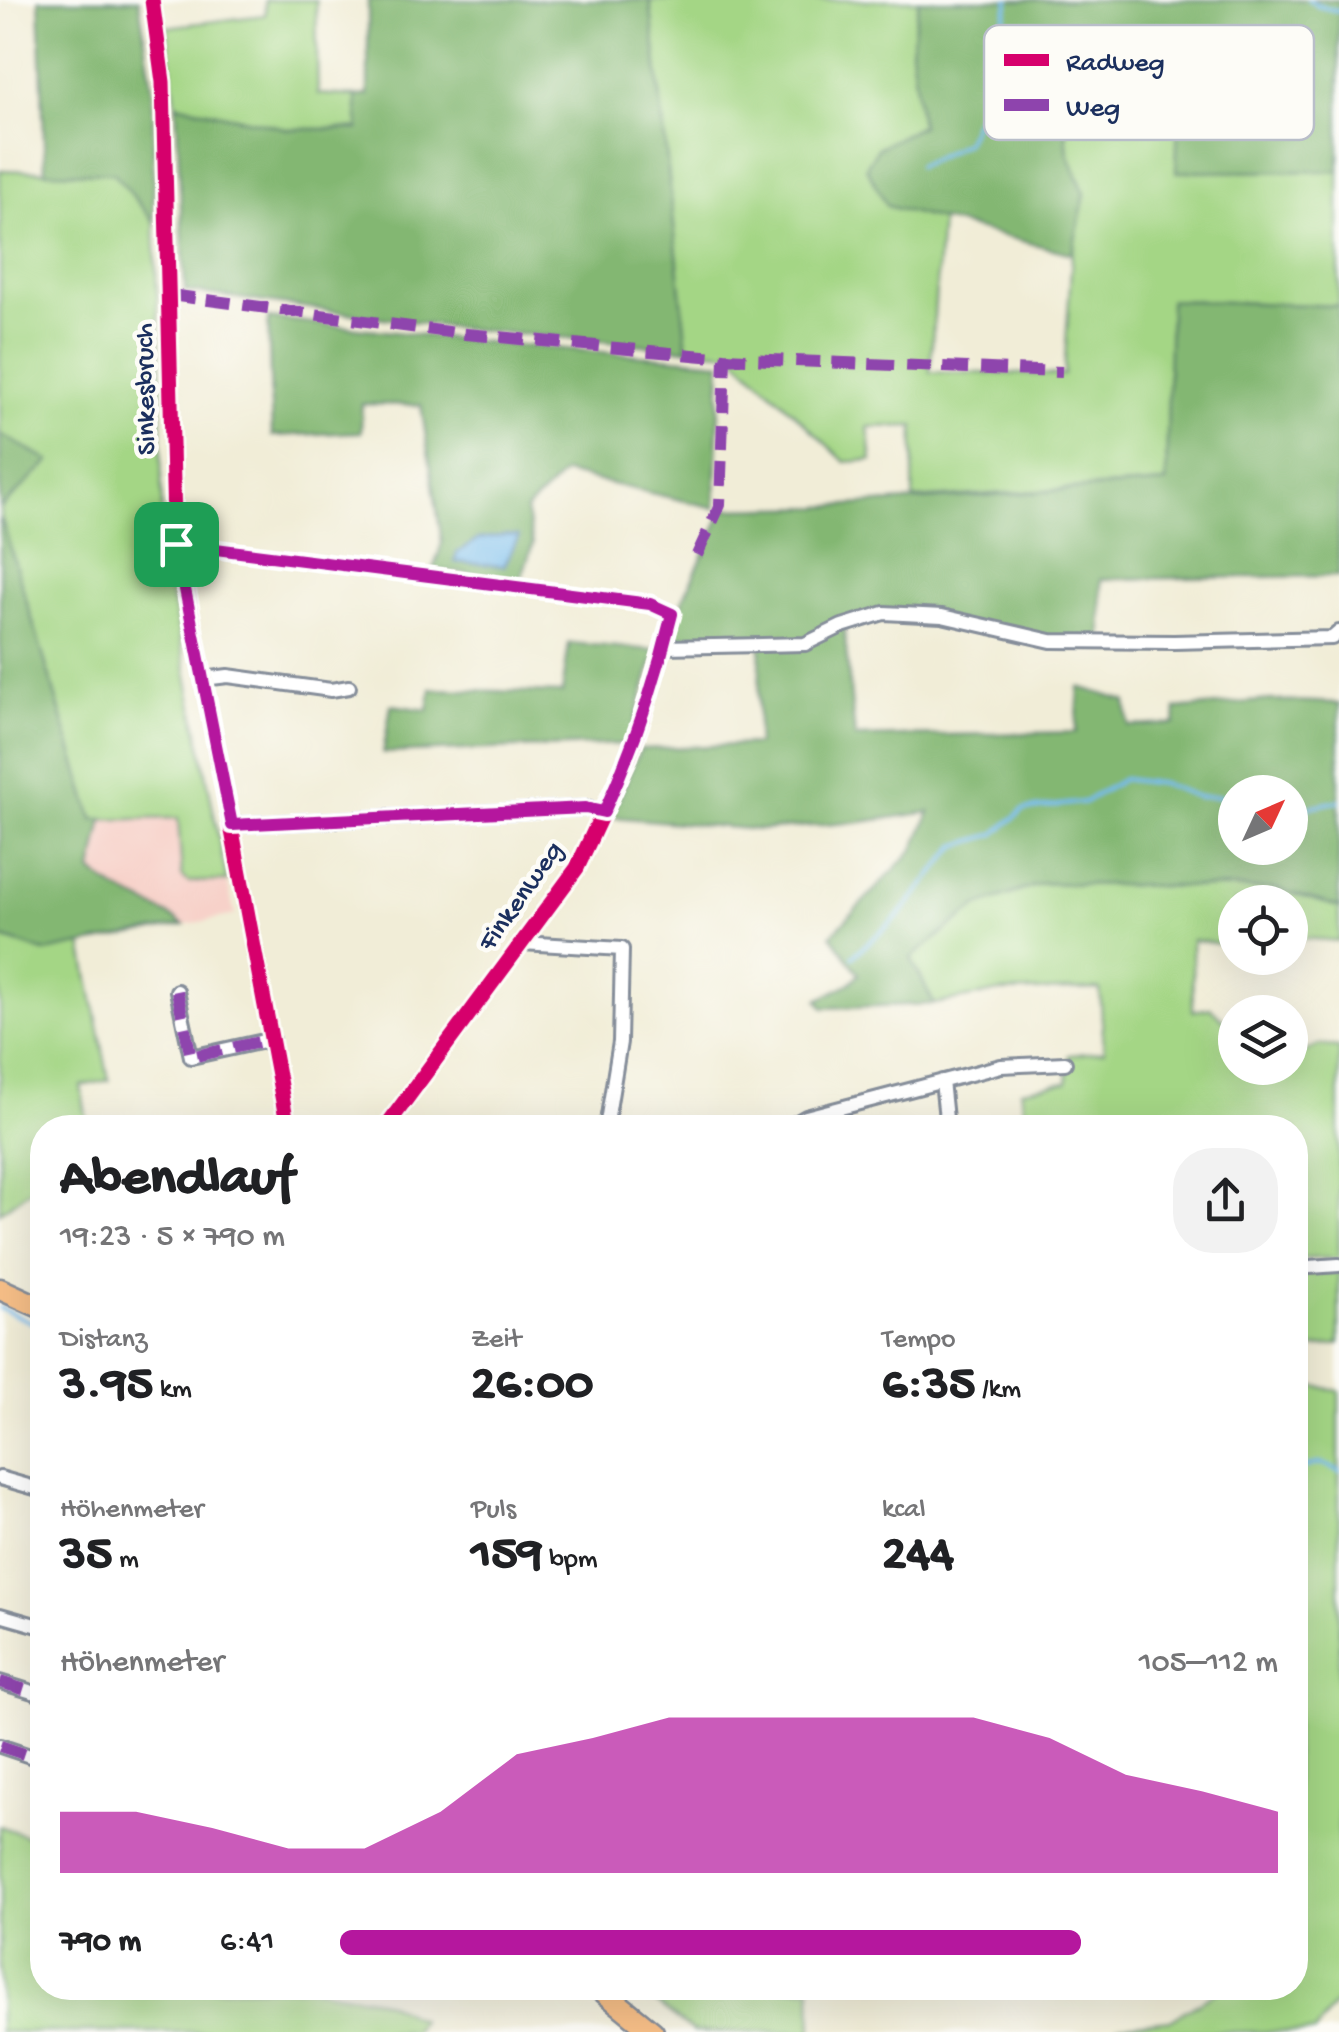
<!DOCTYPE html>
<html lang="de">
<meta charset="utf-8">
<style>
body{margin:0;font-family:"Gochi Hand",sans-serif;background:#f2f2f2;color:#202124;height:100vh;display:flex;flex-direction:column;font-size:38px;white-space:nowrap}
*{box-sizing:border-box;margin:0}
p{font-size:32px;color:#757577}
.icon{flex:none;width:55px;height:55px;fill:none;stroke:currentColor;stroke-width:2;stroke-linecap:round;stroke-linejoin:round}
.map{position:relative;flex:1;overflow:hidden}
.panel{position:absolute;left:30px;top:1115px;width:1278px;height:885px;display:flex;flex-direction:column;background:#fff;border-radius:40px;box-shadow:0 10px 40px #0002}
.panel>*{flex:none}
.needle{width:65px;rotate:46deg}
.fabs{position:absolute;left:1218px;top:775px;display:grid;gap:20px}
.fabs a{display:grid;place-items:center;width:90px;height:90px;border-radius:50%;background:#fff;box-shadow:0 10px 40px #0002;font-size:50px}
.pin{position:absolute;display:grid;place-items:center;width:85px;height:85px;color:#fff;margin:-42px;border-radius:20px;box-shadow:0 5px 15px #0006}
.round{display:grid;place-items:center;flex:none;width:105px;height:105px;border-radius:40px;background:#f2f2f2}
.headline{display:flex;align-items:center;justify-content:space-between;height:170px;padding:0 30px}
h1{font-size:55px;font-weight:700;line-height:75px}
.stats{display:grid;grid-template-columns:repeat(3,1fr);gap:15px;height:170px;padding:10px 30px}
.stats div{display:grid;align-content:center}
.stats b{font-size:50px;font-weight:700}
.stats small{font-size:28px;font-weight:400}
.stats p{font-size:28px}
.chart{height:280px;padding:20px 30px}
.chart p{display:flex;justify-content:space-between}
.chart svg{width:100%;height:180px;margin-top:10px;fill:#b5179e;opacity:.7}
ul{padding:0 30px;list-style:none;font-size:32px}
li{display:grid;grid-template-columns:160px 120px 1fr;align-items:center;height:75px}
li i{height:25px;border-radius:12px;background:#b5179e}
.map>svg:first-child{display:block}
</style>
<div class="map">
<svg width="1339" height="2032" viewBox="0 0 1339 2032">
<rect width="100%" height="100%" fill="#fdfcf7"/>
<filter id="ink" filterUnits="userSpaceOnUse"><feTurbulence type="fractalNoise" baseFrequency=".01" numOctaves="2"/><feDisplacementMap in="SourceGraphic" scale="20" xChannelSelector="R" yChannelSelector="G"/><feConvolveMatrix kernelMatrix="1 2 1 2 8 2 1 2 1" color-interpolation-filters="sRGB"/></filter>
<filter id="wash" filterUnits="userSpaceOnUse"><feTurbulence type="fractalNoise" baseFrequency=".0048" numOctaves="4" result="noise"/><feDisplacementMap in="SourceGraphic" scale="40" xChannelSelector="R" yChannelSelector="G"/><feGaussianBlur stdDeviation="2.25" result="paint"/><feColorMatrix in="noise" values="0 0 0 0 0 0 0 0 0 0 0 0 0 0 0 0 0 1.4 0 .05"/><feComposite in="paint" operator="in"/></filter>
<g filter="url(#wash)">
<rect width="100%" height="100%" fill="#f1edd7"/>
<!-- built -->
<path fill="#f7d1c9" d="M179,818L189,882L227,881L235,915L184,925L173,916L106,884L92,871L103,819Z"/>
<!-- green -->
<path fill="#a4d685" stroke="#608272" stroke-width="2.5" d="M265,0H316L318,94L356,96L359,129H289L176,104L166,27L265,15Z
M650,0H919L911,50L921,126L878,148L887,206L941,220L930,372L1064,375L1072,254L1085,194L1068,154L1064,113L1077,46L1181,43L1177,171H1339V306L1171,300L1166,483L913,499L914,426L868,427L872,460L845,462L731,353L687,349Z
M0,170L114,173L154,222L161,379L162,547L227,881L188,882L182,876L178,818L93,820L0,514Z
M1043,883L1277,889L1339,907V941L1290,937V902H1235V946L1192,940L1193,1011L1211,1008L1235,1031V1068H1290V1055L1299,1054L1319,1045L1339,1047V1258L1295,1259V1128L1026,1127L1021,1090L1067,1082L1069,1055L1104,1051L1100,989L1000,992L934,1004L911,958L978,906Z
M0,937L44,952L82,944L109,1080L81,1086L88,1127L42,1128V1181L0,1212Z
M1339,1272V1344L1295,1351V1275Z
M1295,1383L1339,1390V1998L1315,2032H1117V2026L1170,2020L1223,1988H1295V1454L1304,1445L1299,1431L1295,1429Z
M0,1826L32,1838L42,1853V1988H309L385,2001L420,2020L413,2032H0Z
M638,1988H811L812,2032H693Z"/>
<!-- forest -->
<path fill="#83b772" stroke="#4f7368" stroke-width="2.5" fill-rule="evenodd" d="M39,0H139L153,92L154,222L114,173L45,172Z
M368,0H650L687,349L457,328L185,291L176,104L289,129H359L356,96L368,95Z
M919,0H1339V171L1176,172L1181,43L1078,46L1064,113L1068,154L1085,194L1072,254L887,206L866,167L878,148L921,126L911,50Z
M1170,300L1339,306V576L1101,579L1102,637L1051,638L882,609L844,628L855,737L1076,732L1079,687L1126,701L1129,726L1175,724L1176,709L1270,700L1339,703V907L1277,889L1043,883L977,906L911,958L934,1004L824,1008L818,1000L850,983L859,974L831,935L914,849L930,812L862,822L760,830L611,817L640,749L757,744L761,641L669,644L684,597L724,509L820,507L1166,483ZM1235,792H1290V848H1235Z
M268,318L494,343L721,362L715,508L564,473L526,510L533,544L521,579L433,570L442,543L421,405L362,404L361,432L272,436Z
M0,434L50,461L0,509Z
M0,514L93,819H103L92,871C118,897 155,903 184,925L45,952L0,937Z
M569,643L656,650L629,742L625,744L383,753L391,705L428,710L431,689L562,693Z"/>
<!-- water -->
<path fill="#76bced" stroke="#4876a6" stroke-width="2.5" d="M506,535L519,536L504,566L455,562L457,553L479,539Z"/>
<g fill="none" stroke-linecap="round" stroke-linejoin="round">
<!-- stream -->
<path stroke="#76bced" stroke-width="4" d="M1309,0L1318,6L1339,11
M918,166L965,143L987,96L1009,0
M1290,811L1339,801
M853,956L898,917L956,846L995,834L1023,810L1085,802L1123,779L1163,784L1198,797L1220,796L1235,808
M0,1308L42,1327
M1295,1470L1320,1463L1339,1471"/>
</g>
</g>
<g filter="url(#ink)">
<g fill="none" stroke-linecap="round" stroke-linejoin="round">
<defs>
<path id="street" d="M152,0L163,82L174,523L288,1128
M176,544L650,604L672,614L643,717L629,756L577,868L385,1128
M664,647L805,644L842,626L884,613L942,616L1051,641L1174,642L1332,638L1339,632
M203,679L228,676L331,690L349,687
M232,825L585,808L604,812
M522,943L622,949L620,1042L606,1128
M177,991L191,1057L273,1039
M942,1081L947,1128
M792,1128V1125L806,1117L1001,1066L1065,1063
M1295,1268L1339,1265
M0,1478L42,1490
M0,1615L42,1627
M0,1682L42,1695
M0,1746L42,1760"/>
<path id="primary" d="M0,1289L42,1308
M599,1988L653,2032"/>
</defs>
<!-- street casing -->
<use href="#street" stroke="#868e9a" stroke-width="18"/>
<!-- primary casing -->
<use href="#primary" stroke="#868e9a" stroke-width="25"/>
<!-- street -->
<use href="#street" stroke="#fff" stroke-width="12"/>
<!-- primary -->
<use href="#primary" stroke="#f6be87" stroke-width="20"/>
<!-- quiet -->
<path stroke="#8e44ad" stroke-width="12" stroke-dasharray="25 12" stroke-linecap="butt" d="M170,295L456,333L725,358L1062,372
M697,555L720,505L725,358
M177,991L191,1057L273,1039
M0,1682L42,1695
M0,1746L42,1760"/>
<defs>
<path id="cycleway" d="M152,0L163,82L174,523L288,1128
M176,544L650,604L672,614L643,717L629,756L577,868L385,1128"/>
</defs>
<!-- cycleway casing -->
<use href="#cycleway" stroke="#fdfcf7" stroke-width="21"/>
<!-- cycleway -->
<use href="#cycleway" stroke="#d6006c" stroke-width="15"/>
</g>
</g>
<g fill="none" stroke-linecap="round" stroke-linejoin="round" filter="url(#ink)">
<defs>
<path id="route" d="M176,544L650,604L672,614C655,684 634,746 604,812L585,808L232,825Z"/>
</defs>
<!-- route casing -->
<use href="#route" stroke="#fff" stroke-width="20"/>
<!-- route -->
<use href="#route" stroke="#b5179e" stroke-width="12"/>
</g>
<g text-anchor="middle" dominant-baseline="central" stroke-width="9" stroke-linejoin="round" paint-order="stroke">
<!-- street labels -->
<g font-size="28" fill="#1b2f5e" stroke="#fdfcf7">
<text transform="translate(147 389) rotate(-91)">Sinkesbruch</text>
<text transform="translate(522 897) rotate(-55)">Finkenweg</text>
</g>
</g>
<!-- legend -->
<rect x="984" y="25" width="330" height="115" rx="15" fill="#fdfcf7" stroke="#b9bec9" stroke-width="2.5"/>
<rect x="1004" y="54" width="45" height="12" fill="#d6006c"/>
<rect x="1004" y="99" width="45" height="12" fill="#8e44ad"/>
<g font-size="28" fill="#1b2f5e">
<text x="1066" y="70">Radweg</text>
<text x="1066" y="115">Weg</text>
</g>
</svg>
<div class="fabs">
<a><svg class="needle" viewBox="-14 -14 28 28"><path d="M0-13l5 13h-10z" fill="#e53935"/><path d="M0 13l5-13h-10z" fill="#757577"/></svg></a>
<a><svg class="icon" aria-label="locate" viewBox="0 0 24 24"><circle cx="12" cy="12" r="6"/><path d="M12 2v4M12 18v4M2 12h4M18 12h4"/></svg></a>
<a><svg class="icon" aria-label="layers" viewBox="0 0 24 24"><path d="M12 4l9 5-9 5-9-5zM3 14l9 5 9-5"/></svg></a>
</div>
<div class="pin" style="left:176px;top:544px;background:#1e9e55"><svg class="icon" aria-label="arrive" viewBox="0 0 24 24"><path d="M6 21V4h12l-3 4 3 4H6"/></svg></div>
<section class="panel">
<div class="headline"><div><h1>Abendlauf</h1><p>19:23 · 5 × 790 m</p></div><a class="round"><svg class="icon" aria-label="share" viewBox="0 0 24 24"><path d="M12 15V3M7 8l5-5 5 5M5 13v7h14v-7"/></svg></a></div>
<div class="stats">
<div><p>Distanz</p><b>3.95<small> km</small></b></div>
<div><p>Zeit</p><b>26:00</b></div>
<div><p>Tempo</p><b>6:35<small> /km</small></b></div>
</div>
<div class="stats">
<div><p>Höhenmeter</p><b>35<small> m</small></b></div>
<div><p>Puls</p><b>159<small> bpm</small></b></div>
<div><p>kcal</p><b>244</b></div>
</div>
<div class="chart"><p><span>Höhenmeter</span>105–112 m</p>
<svg viewBox="0 0 160 44" preserveAspectRatio="none"><path d="M0 44V29L10 29L20 33L30 38L40 38L50 29L60 15L70 11L80 6L90 6L100 6L110 6L120 6L130 11L140 20L150 24L160 29V44z"/></svg>
</div>
<ul>
<li><b>790 m</b>6:41<i style="width:79%"></i></li>
</ul>
</section>
</div>
